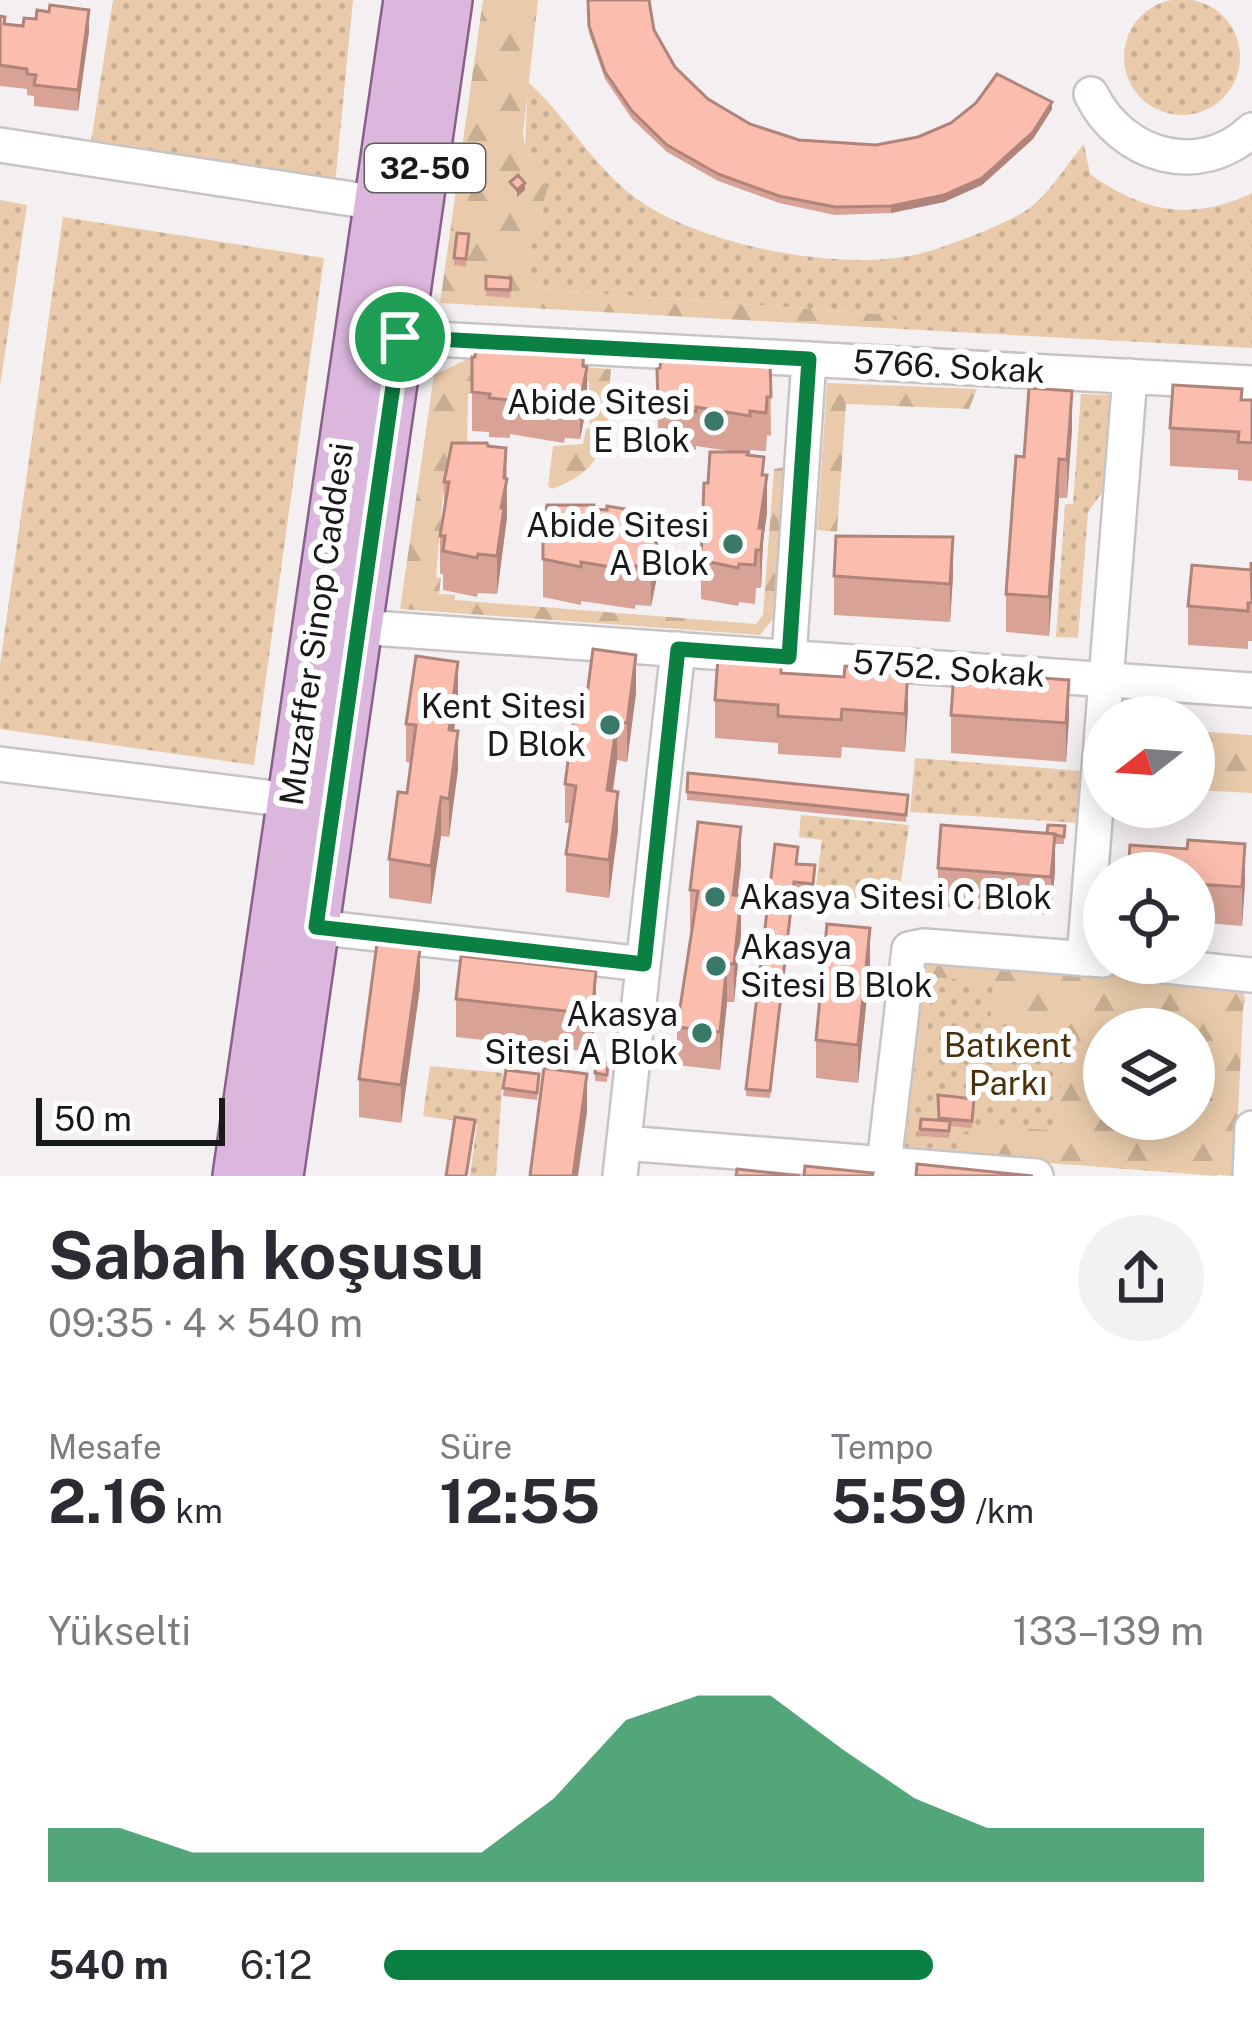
<!DOCTYPE html>
<html lang="tr">
<meta charset="utf-8">
<style>
body{margin:0;font-family:"Public Sans",sans-serif;background:#f2f2f3;color:#2b2b33;height:100vh;display:flex;flex-direction:column;font-size:45px;white-space:nowrap}
*{box-sizing:border-box;margin:0}
p{font-size:39px;color:#7c7c81}
.icon{flex:none;width:66px;height:66px;fill:none;stroke:currentColor;stroke-width:2;stroke-linecap:round;stroke-linejoin:round}
.map{position:relative;height:1176px;overflow:hidden}
.side{display:flex;flex-direction:column;background:#fff;flex:1}
.side>*{flex:none}
.needle{width:78px;rotate:253deg}
.controls{position:absolute;left:1083px;top:696px;display:grid;gap:24px}
.controls a{display:grid;place-items:center;width:132px;height:132px;border-radius:50%;background:#fff;box-shadow:0 6px 30px #0003;font-size:60px}
.scale{position:absolute;left:36px;bottom:30px;width:189px;box-sizing:border-box;padding-left:12px;border:6px solid #1a1919;border-top:0;font-size:33px;line-height:42px;white-space:nowrap;color:#1a1919;-webkit-text-stroke:9px #fff;paint-order:stroke}
.pin{position:absolute;display:grid;place-items:center;width:102px;height:102px;color:#fff;margin:-51px;border:6px solid #fff;border-radius:50%;box-shadow:0 3px 12px #0007}
.round{display:grid;place-items:center;flex:none;width:126px;height:126px;border-radius:63px;background:#f2f2f3}
.head{display:flex;align-items:center;justify-content:space-between;height:204px;padding:0 48px}
h1{font-size:66px;font-weight:700;line-height:90px}
.stats{display:grid;grid-template-columns:repeat(3,1fr);gap:18px;height:204px;padding:12px 48px}
.stats div{display:grid;align-content:center}
.stats b{font-size:60px;font-weight:700}
.stats small{font-size:33px;font-weight:400}
.stats p{font-size:33px}
.chart{height:336px;padding:24px 48px}
.chart p{display:flex;justify-content:space-between}
.chart svg{width:100%;height:216px;margin-top:12px;fill:#0b8043;opacity:.7}
ul{padding:0 48px;list-style:none;font-size:39px}
li{display:grid;grid-template-columns:192px 144px 1fr;align-items:center;height:90px}
li i{height:30px;border-radius:15px;background:#0b8043}
.map>svg:first-child{display:block}
</style>
<div class="map">
<svg width="1252" height="1176" viewBox="0 0 1252 1176">
<defs>
<pattern id="grass-dots" width="8" height="8" patternUnits="userSpaceOnUse" patternTransform="scale(3)"><rect width="8" height="8" fill="#e9cbab"/><path d="M2 2h.1M6 6h.1" fill="none" stroke="#c7ae93" stroke-width="1.8" stroke-linecap="round"/></pattern>
<pattern id="forest-firs" width="22" height="20" patternUnits="userSpaceOnUse" patternTransform="scale(3)"><rect width="22" height="20" fill="#e9cbab"/><path d="M5 1l3.5 6h-7zM16 11l3.5 6h-7z" fill="#c7ae93"/></pattern>
</defs>
<rect width="100%" height="100%" fill="#f4f0f1"/>
<!-- grass -->
<path fill="url(#grass-dots)" fill-rule="evenodd" d="M1124 57a58 58 0 1 1 116 0a58 58 0 1 1-116 0Z
M113,0H353L335,184L90,148Z
M528,82C567,117 591,164 633,196C693,242 812,265 886,259C919,257 952,244 982,232C1000,224 1024,215 1038,201C1055,184 1069,162 1084,144L1090,174C1143,212 1191,222 1252,193V348L902,329L889,315L540,289L530,284L524,273L547,190L525,147Z
M0,200L27,205L0,386Z
M63,217L324,258L254,765L0,729V665Z
M1081,394L1112,395L1104,490L1088,512L1078,638L1056,637L1065,504H1073Z
M915,758L1082,771L1078,823L910,812Z
M801,815L909,825L898,903L815,894L822,840L799,837Z
M929,960L1233,984L1245,998L1217,1176L907,1152L900,1148ZM1104,1029H1194V1119H1104Z
M430,1066L503,1073L496,1176H470L477,1124L423,1116Z"/>
<!-- forest -->
<path fill="url(#forest-firs)" fill-rule="evenodd" d="M483,0H538L523,135L525,147L547,190L524,273L530,284L540,289L890,315L902,329L440,303Z
M468,359L611,369C606,426 616,466 552,489L548,486L553,446L583,444L586,429L590,428L589,382L559,380L468,394L467,450L443,495L436,577L441,578L439,594L455,595V600L756,624L763,615L774,469L784,467L773,619L760,635L400,609L434,375Z
M827,383H828L977,389L969,409L846,404L837,532L817,530Z
M1194,731L1252,735V793L1194,790Z
M926,960L1233,984L1244,990L1235,1176L960,1156L962,1134L982,1135L984,1125L1057,1131L1062,1061L988,1056L993,982L932,977L922,1091L904,1090L917,971ZM1104,1029H1194V1119H1104Z"/>
<g fill="none" stroke-linecap="round" stroke-linejoin="round">
<defs>
<path id="minor" d="M1091,94C1121,156 1199,180 1252,130
M0,145L378,203
M379,336L1252,383
M358,627L1252,690
M789,657L809,359
M0,764L290,800
M316,927L643,964
M1084,959L1130,376
M1137,963L1252,975
M624,1143L1036,1176
M884,1164L909,949L924,946L1103,960
M620,1176L678,649
M1250,1176L1252,1128"/>
<path id="major" d="M236,1176L407,0
M280,1176L449,0"/>
</defs>
<!-- minor casing -->
<use href="#minor" stroke="#c8c4c5" stroke-width="38"/>
<!-- major casing -->
<use href="#major" stroke="#88608a" stroke-width="50"/>
<!-- minor -->
<use href="#minor" stroke="#fff" stroke-width="33"/>
<!-- major -->
<use href="#major" stroke="#dbb7dd" stroke-width="45"/>
</g>
<!-- wall -->
<path fill="#d8a396" d="M587,0L654,30L675,67L708,99L750,124L799,140L876,145L1052,109L1033,139L982,185L944,202L891,213L835,215L779,203L718,181L667,152L632,119L605,79L589,33Z
M0,16L5,24L89,31L78,111L34,106V96L27,95V89L0,86Z
M469,242L466,267L454,265V258Z
M511,278L510,298L486,296V289Z
M722,355L770,359L771,436L767,435L766,451L750,450V454H748L764,475L767,513L763,541L761,588H756L755,604L739,602L738,606L701,599V560L708,483L736,452L696,446V450L658,442L657,369Z
M472,357L584,367L587,405L580,439L565,438L564,443L510,434V438L489,437V432L472,431Z
M1242,400H1252V481L1238,480V470L1170,466V428Z
M1072,429L1067,498H1059L1049,636L1006,632V594L1024,457Z
M506,448L507,517L497,594L478,593L477,597L443,590V574H440V536L444,509V482Z
M594,509L655,533L658,572L651,606L635,605V609L581,601V605L543,597V524Z
M1252,562V641H1248V649L1188,645V606L1251,570Z
M834,576H953L950,622L834,615Z
M781,673L908,709L905,752L842,747L841,758L778,754V743L715,738V700Z
M636,693L627,762L617,760L613,791L618,830L609,898L566,892V854L571,823H565V784L584,718Z
M458,700L454,730L458,769L449,837L441,836L431,904L389,898V859L407,793L411,763L406,762V724Z
M951,715L1069,718L1066,762L951,753Z
M687,792L908,795L906,822L687,800Z
M1065,826L1064,844H1055L1051,915L938,906V868Z
M797,864L815,865L813,892L794,889L770,1098L746,1096V1089Z
M741,865L737,896L741,934L734,1002H727L720,1070L677,1065V1027L692,929H690V890Z
M1194,873L1245,882L1242,926L1194,922Z
M870,967L858,1083L816,1078V1040Z
M420,987L401,1123L359,1117V1079Z
M456,999L596,1009L592,1052L456,1037Z
M608,1063L607,1082L595,1081V1073Z
M506,1070L539,1081L537,1100L503,1096Z
M938,1095L974,1099L972,1128L950,1126L949,1138L920,1136V1129L939,1120Z"/>
<!-- shaded-wall -->
<path fill="#b0847a" d="M89,10V31L78,111V90Z
M1052,102V109L1033,139L982,185L944,202L891,213V206Z
M525,183V190L517,197V190Z
M584,347V379L587,367V405L580,439V401Z
M1072,391V429L1067,498V460Z
M506,448L507,517L497,594V556Z
M764,457L763,497L767,475V513L763,541L761,588L759,528Z
M1059,459V498L1049,636V597Z
M655,514V547L658,533V572L651,606V568Z
M953,537V576L950,622V584Z
M636,655V693L627,762V723Z
M458,662V700L449,768V730Z
M908,671V709L905,752V714Z
M1069,680V718L1066,762V723Z
M617,722V760L607,829V790Z
M458,731V769L449,837V799Z
M618,792V830L609,898V860Z
M441,797V836L431,904V866Z
M741,827V865L733,933V895Z
M1055,834V872L1051,915V877Z
M1245,844V882L1242,926V887Z
M741,896V934L734,1002V964Z
M870,928V967L858,1083V1045Z
M420,949V987L401,1123V1085Z
M727,964V1002L720,1070V1032Z
M596,971V1009L592,1052V1014Z
M587,1074V1112L578,1176H573Z"/>
<!-- building -->
<path fill="#fbbdae" stroke="#b0847a" stroke-width="3" d="M588,0H649L654,30L675,67L708,99L750,124L799,140L876,145L918,137L951,123L976,103L997,74L1052,102L1033,132L982,178L944,195L891,206L835,207L779,196L718,174L667,145L632,111L605,72L589,26Z
M50,5L89,10L78,90L34,85L36,75L27,74V69L0,65V16L5,17L4,24L23,26L24,18L36,19L37,10L49,12Z
M518,175L525,183L517,190L510,182Z
M457,233L469,234L466,259L454,258Z
M486,276L511,278L510,290L486,289Z
M476,338L507,341V338L536,344L537,340L584,347L583,366L587,367L580,401L565,400L564,405L510,396V400L489,398L490,394L472,392V357H475Z
M693,349L722,355V351L770,359L771,397H767L766,413L750,411V416L696,407V412L658,404L657,369L660,368L662,350L692,352Z
M1173,385L1242,389L1241,400H1252V443L1238,442L1239,432L1170,428Z
M1029,388L1072,391L1067,460L1059,459L1049,597L1006,594L1016,456L1024,457Z
M452,443H487L488,446L506,448L504,478L507,479L501,508H504L497,556L478,554L477,558L443,551L445,536H440L449,482H444Z
M710,452H748L747,455L764,457L762,475H767L759,528H763L761,550H756L755,565L739,564L738,568L701,560L704,483H708Z
M547,505H594V509L607,510V506L655,514L653,533H658L651,568L635,566V571L581,562V567L543,559V524Z
M836,536L953,537L950,584L834,576Z
M1251,562L1252,603H1248V611L1188,606L1192,565L1251,570Z
M593,649L636,655L627,723L617,722L607,790L618,792L609,860L566,854L576,786L565,784L574,716L584,718Z
M416,656L458,662L449,730L458,731L449,799L441,797L431,866L389,859L398,792L407,793L416,725L406,724Z
M718,657L781,662V673L844,677L845,666L908,671L905,714L842,709L841,720L778,716V705L715,700Z
M954,672L1069,680L1066,723L951,715Z
M688,773L908,795L906,815L687,792Z
M698,822L741,827L733,895L741,896L734,964H727L720,1032L677,1027L698,891L690,890Z
M941,825L1055,834L1051,877L938,868Z
M1048,825L1065,826L1064,837L1047,833Z
M1188,840L1245,844L1242,887L1194,884V873H1128L1130,845L1187,849Z
M775,844L798,847L796,864L815,865L813,884L794,882L770,1091L746,1089Z
M827,924L870,928L858,1045L816,1040Z
M377,943L420,949L401,1085L359,1079Z
M461,956L596,971L592,1014L456,999Z
M596,1062L608,1063L607,1075L595,1073Z
M544,1068L587,1074L573,1176H530Z
M506,1070L539,1074L537,1093L503,1088Z
M938,1095L974,1099L972,1121L939,1118Z
M455,1117L475,1120L466,1176H446Z
M921,1119L950,1121L949,1131L920,1129Z
M917,1164L1033,1176H916Z
M805,1166L873,1173L872,1176H804Z
M737,1169L800,1176H736Z"/>
<g fill="none" stroke-linecap="round" stroke-linejoin="round">
<defs>
<path id="route" d="M400,337L809,359L789,657L678,649L644,964L316,927Z"/>
</defs>
<!-- route casing -->
<use href="#route" stroke="#fff" stroke-width="24"/>
<!-- route -->
<use href="#route" stroke="#0b8043" stroke-width="15"/>
</g>
<!-- markers -->
<g fill="#397968" stroke="#fff" stroke-width="4.5">
<circle cx="714" cy="421" r="12"/>
<circle cx="733" cy="544" r="12"/>
<circle cx="610" cy="725" r="12"/>
<circle cx="715" cy="897" r="12"/>
<circle cx="716" cy="966" r="12"/>
<circle cx="702" cy="1033" r="12"/>
</g>
<g text-anchor="middle" dominant-baseline="central" stroke-width="12" stroke-linejoin="round" paint-order="stroke">
<!-- shield labels -->
<rect fill="#fff" stroke="#5f5e5e" stroke-width="3" x="365" y="144" width="120" height="48" rx="9"/>
<g font-size="30" font-weight="bold" fill="#1a1919">
<text x="425" y="168">32-50</text>
</g>
<!-- street labels -->
<g font-size="33" fill="#1a1919" stroke="#fff">
<text transform="translate(949 366) rotate(3)">5766. Sokak</text>
<text transform="translate(316 624) rotate(-82)">Muzaffer Sinop Caddesi</text>
<text transform="translate(949 668) rotate(4)">5752. Sokak</text>
</g>
<!-- poi labels -->
<g font-size="33" fill="#1a1919" stroke="#fff" text-anchor="end">
<text x="690" y="402">Abide Sitesi<tspan x="690" dy="38">E Blok</tspan></text>
<text x="709" y="525">Abide Sitesi<tspan x="709" dy="38">A Blok</tspan></text>
<text x="586" y="706">Kent Sitesi<tspan x="586" dy="38">D Blok</tspan></text>
<text x="739" y="897" text-anchor="start">Akasya Sitesi C Blok</text>
<text x="740" y="947" text-anchor="start">Akasya<tspan x="740" dy="38">Sitesi B Blok</tspan></text>
<text x="678" y="1014">Akasya<tspan x="678" dy="38">Sitesi A Blok</tspan></text>
</g>
<!-- park labels -->
<g font-size="33" fill="#4b300c" stroke="#fff">
<text x="1008" y="1045">Batıkent<tspan x="1008" dy="38">Parkı</tspan></text>
</g>
</g>
</svg>
<div class="controls">
<a><svg class="needle" viewBox="-14 -14 28 28"><path d="M0-13l5 13h-10z" fill="#e53935"/><path d="M0 13l5-13h-10z" fill="#7c7c81"/></svg></a>
<a><svg class="icon" aria-label="locate" viewBox="0 0 24 24"><circle cx="12" cy="12" r="6"/><path d="M12 2v4M12 18v4M2 12h4M18 12h4"/></svg></a>
<a><svg class="icon" aria-label="layers" viewBox="0 0 24 24"><path d="M12 4l9 5-9 5-9-5zM3 14l9 5 9-5"/></svg></a>
</div>
<div class="scale">50 m</div>
<div class="pin" style="left:400px;top:337px;background:#1e9e55"><svg class="icon" aria-label="arrive" viewBox="0 0 24 24"><path d="M6 21V4h12l-3 4 3 4H6"/></svg></div>
</div>
<section class="side">
<div class="head"><div><h1>Sabah koşusu</h1><p>09:35 · 4 × 540 m</p></div><a class="round"><svg class="icon" aria-label="share" viewBox="0 0 24 24"><path d="M12 15V3M7 8l5-5 5 5M5 13v7h14v-7"/></svg></a></div>
<div class="stats">
<div><p>Mesafe</p><b>2.16<small> km</small></b></div>
<div><p>Süre</p><b>12:55</b></div>
<div><p>Tempo</p><b>5:59<small> /km</small></b></div>
</div>
<div class="chart"><p><span>Yükselti</span>133–139 m</p>
<svg viewBox="0 0 160 44" preserveAspectRatio="none"><path d="M0 44V33L10 33L20 38L30 38L40 38L50 38L60 38L70 27L80 11L90 6L100 6L110 17L120 27L130 33L140 33L150 33L160 33V44z"/></svg>
</div>
<ul>
<li><b>540 m</b>6:12<i style="width:67%"></i></li>
</ul>
</section>
